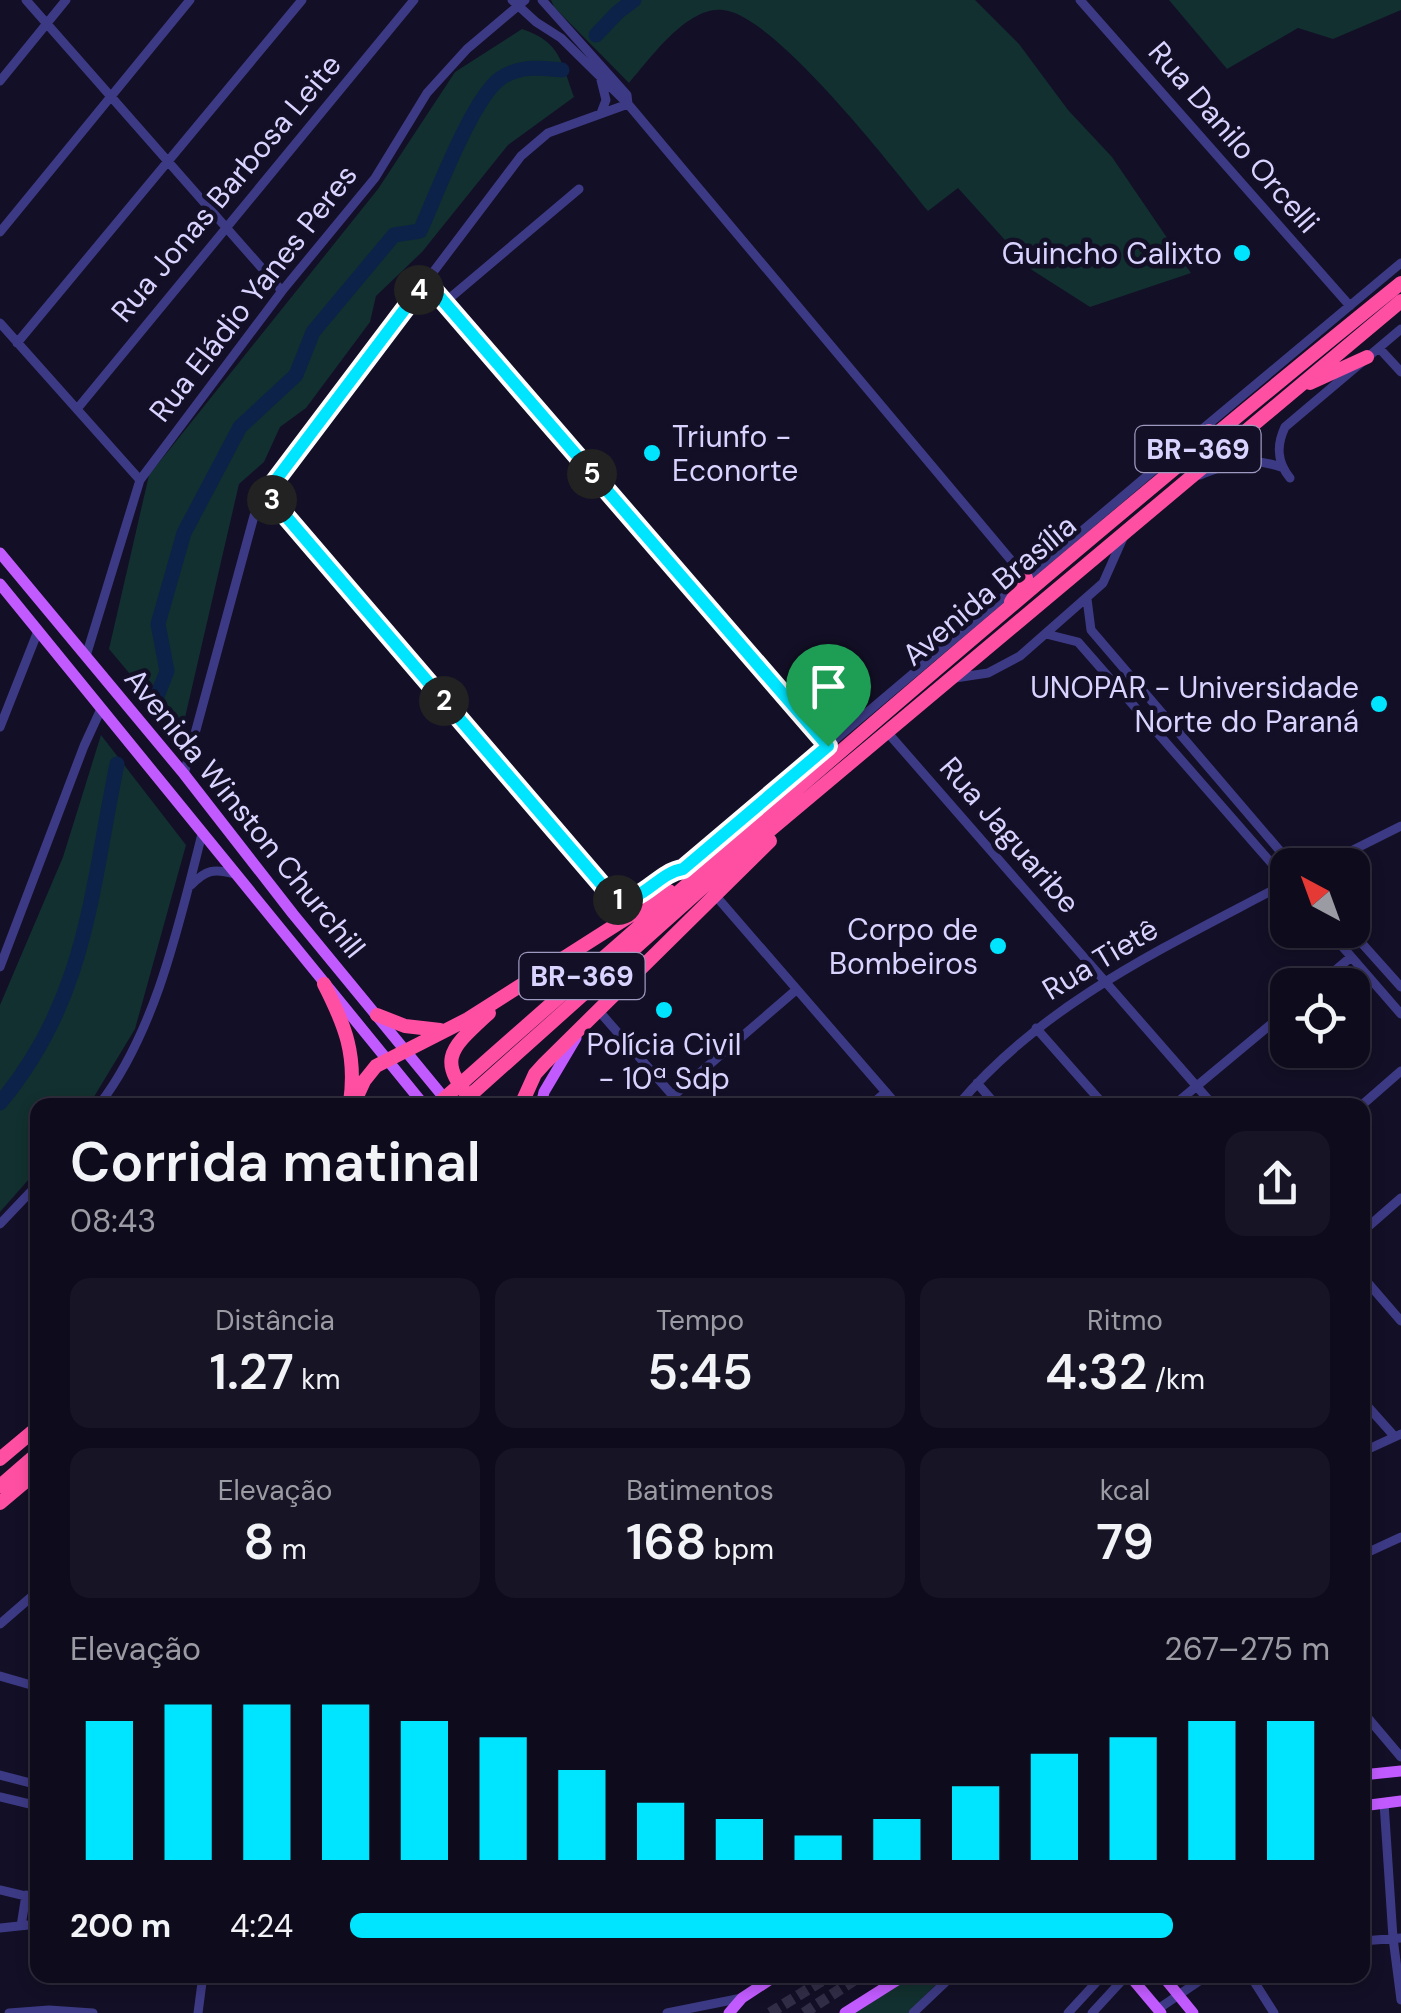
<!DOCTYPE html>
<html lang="pt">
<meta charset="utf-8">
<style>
body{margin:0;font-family:"DM Sans",sans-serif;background:#171425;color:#f1f3f6;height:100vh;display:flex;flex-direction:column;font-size:38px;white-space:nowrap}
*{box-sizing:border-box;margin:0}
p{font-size:32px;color:#9b9ba3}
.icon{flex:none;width:55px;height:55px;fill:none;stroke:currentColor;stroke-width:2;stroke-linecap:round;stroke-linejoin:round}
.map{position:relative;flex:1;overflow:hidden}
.sheet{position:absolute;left:30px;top:1098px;width:1340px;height:885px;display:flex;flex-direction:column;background:#0e0b1c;border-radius:20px;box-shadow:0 5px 15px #0003,0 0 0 2px #2e2b3b}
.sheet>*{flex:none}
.needle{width:65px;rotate:319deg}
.buttons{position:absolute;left:1270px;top:848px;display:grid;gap:20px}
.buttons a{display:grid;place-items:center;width:100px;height:100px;border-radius:20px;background:#0e0b1c;box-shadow:0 5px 15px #0003,0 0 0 2px #2e2b3b;font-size:50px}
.pin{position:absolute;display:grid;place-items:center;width:85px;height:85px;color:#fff;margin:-102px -42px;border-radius:50% 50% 50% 0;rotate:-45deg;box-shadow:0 0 10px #0007}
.pin .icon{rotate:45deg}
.km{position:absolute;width:50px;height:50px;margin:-25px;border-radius:50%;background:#222;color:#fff;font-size:28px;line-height:50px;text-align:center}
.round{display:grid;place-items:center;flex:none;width:105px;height:105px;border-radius:20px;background:#171425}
.head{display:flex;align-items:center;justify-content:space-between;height:170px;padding:0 40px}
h1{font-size:55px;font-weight:600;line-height:75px}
.figures{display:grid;grid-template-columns:repeat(3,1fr);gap:15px;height:170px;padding:10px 40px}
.figures div{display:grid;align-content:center;border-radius:20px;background:#171425;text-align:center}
.figures b{font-size:50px;font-weight:600}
.figures small{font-size:28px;font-weight:400}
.figures p{font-size:28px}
.chart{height:280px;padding:20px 40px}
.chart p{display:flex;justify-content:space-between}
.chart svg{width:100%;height:180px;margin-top:10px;stroke:#00e5ff;stroke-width:6}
ul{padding:0 40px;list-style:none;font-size:32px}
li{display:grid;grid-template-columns:160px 120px 1fr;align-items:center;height:75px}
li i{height:25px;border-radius:12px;background:#00e5ff}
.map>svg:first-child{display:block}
</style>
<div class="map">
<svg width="1401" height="2013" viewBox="0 0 1401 2013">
<rect width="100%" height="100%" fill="#130f26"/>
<!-- green -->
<path fill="#12302f" d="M551,0H975L1019,44L1068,110L1112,157L1191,273L1090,307L1032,270L958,188L928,211C893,168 774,14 723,10C687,6 650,59 629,83L554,7Z
M1169,0H1401V10L1333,39L1298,28L1227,69Z
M522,29C561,42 561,62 574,97L508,145L422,252L376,296L370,322L306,408L280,427L264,462L239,484L181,735L109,649L149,475L378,189L455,72Z
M101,735L186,845L135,1029L89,1105H38L37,1170L0,1212V1005L63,857Z
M912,1975H945L908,2013H851Z"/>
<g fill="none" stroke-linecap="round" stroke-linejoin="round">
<!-- river -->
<path stroke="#0c2248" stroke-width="15" d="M596,35L618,12L634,0
M152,709L167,671L158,624L184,533L240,427L296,375L313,332L394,235L420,231C436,196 472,98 501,78C520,65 540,68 562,70
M0,1103C87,999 91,890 117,764"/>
<!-- major-tunnel -->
<path stroke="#312d47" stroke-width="11" stroke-dasharray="11 5.5" stroke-linecap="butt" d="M770,2013L831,1975
M804,2013L862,1975"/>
<!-- minor -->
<path stroke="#3d3a85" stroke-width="9" d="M26,0L282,291
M512,0L536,22L561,38L628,104L1026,578
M542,0L627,95L628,104
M1080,0L1350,306
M601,80L606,100L601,113
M0,81L66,0
M0,232L190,0
M426,281L828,746
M444,303L579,189
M0,323L140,480
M17,343L302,0
M1379,348L1401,372
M77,409L414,0
M1200,431L1401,263
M1200,475C1230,463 1249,456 1281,467
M1290,478C1277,462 1276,446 1285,427L1401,329
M266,493L614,899
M1087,599L1091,630L1292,865
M1046,634L1078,642L1288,882
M86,656L140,480L282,291L375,178L427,93L467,49L525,0
M955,678L988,673L1020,656L1103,583L1123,538
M0,727L38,631
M888,733L1213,1105
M184,774L254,516L266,493L521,156L548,133L628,104
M1323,865L1401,826
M191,885C206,870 214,868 234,874
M715,895L897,1105
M650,896L1180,448
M614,899L631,900L677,870
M1328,930L1401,1014
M1350,930L1401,987
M0,967L84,746L101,709
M1318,985L1351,957
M598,1010L681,1105
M1036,1028L1104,1105
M977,1083L996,1105
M673,1096L796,990
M99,1105C156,1031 179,924 202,834
M871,1105L886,1092
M958,1105C1045,1001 1170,945 1288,882
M1174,1105L1288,1010
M1362,1105L1401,1071
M0,1224L38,1184
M1362,1232L1401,1198
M1362,1276L1401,1321
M1362,1400L1395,1437
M1362,1452L1401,1434
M1362,1555L1401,1537
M0,1624L38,1591
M0,1676L38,1687
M1362,1711L1401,1757
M0,1775L38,1785
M0,1797L38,1806
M1384,1803L1393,1938L1401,2000
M0,1890L38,1899
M21,1926L26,1895
M0,1928L38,1924
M1362,1941L1401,1938
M1250,1975L1274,2013
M1158,2009L1208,1975
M9,2013L49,2010L93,2013
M198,2013L203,1975
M667,2013L742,1998
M913,2013L953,1975
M1068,2013L1103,1975
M1092,2013L1127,1975"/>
<!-- major -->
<path stroke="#c25bff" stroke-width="11" d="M0,553L184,774L293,914L450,1105
M0,584L424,1105
M541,1105L544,1092L576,1038
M1362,1775L1401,1771
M1362,1806L1401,1801
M1129,1975L1161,2013
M1162,1975L1193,2013
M729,2013L742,1998L777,1975
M845,2013L905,1975"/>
<!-- highway -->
<path stroke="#ff4fa3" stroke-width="14" d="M1310,383L1367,357
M1180,448L1209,431
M1011,602L1026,578
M324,984C345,1025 357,1055 350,1103
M377,1015L405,1026L440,1030
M465,1080C772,808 1082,540 1401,283
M475,1091L720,872L1401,301
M353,1105L364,1081L376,1066L468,1019L669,891
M381,1105H394
M476,1105C435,1060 449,1050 489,1013
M521,1105L535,1074L544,1064L770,841
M0,1459L38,1427
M0,1486L38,1453
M0,1503L38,1471"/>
<!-- highway-bridge -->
<path stroke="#ff4fa3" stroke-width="14" d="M437,1105L465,1080
M459,1105L475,1091"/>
</g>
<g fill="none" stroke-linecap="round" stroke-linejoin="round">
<defs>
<path id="route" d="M426,281L828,746L683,869C657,873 642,905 614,899L266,493Z"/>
</defs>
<!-- route casing -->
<use href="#route" stroke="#fff" stroke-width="20"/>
<!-- route -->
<use href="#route" stroke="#00e5ff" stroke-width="12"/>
</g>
<!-- markers -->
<g fill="#00e5ff" stroke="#130f26" stroke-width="4">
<circle cx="1242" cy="253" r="10"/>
<circle cx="652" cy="453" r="10"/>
<circle cx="1379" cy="704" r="10"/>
<circle cx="998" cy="946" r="10"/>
<circle cx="664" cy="1010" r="10"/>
</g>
<g text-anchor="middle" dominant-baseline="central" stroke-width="9" stroke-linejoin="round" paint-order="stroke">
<!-- shield labels -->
<g fill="#130f26" stroke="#9e99be" stroke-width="2.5">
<rect x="1135.5" y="426" width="125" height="46" rx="8"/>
<rect x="519.5" y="953" width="125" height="46" rx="8"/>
</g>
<g font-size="28" font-weight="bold" fill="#d9d4ff">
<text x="1198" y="449">BR-369</text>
<text x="582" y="976">BR-369</text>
</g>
<!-- street labels -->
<g font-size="30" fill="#d9d4ff" stroke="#130f26">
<text transform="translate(1234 137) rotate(49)">Rua Danilo Orcelli</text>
<text transform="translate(226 188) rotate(-50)">Rua Jonas Barbosa Leite</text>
<text transform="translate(253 293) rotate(-52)">Rua Eládio Yanes Peres</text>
<text transform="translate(989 590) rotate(-40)">Avenida Brasília</text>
<text transform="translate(245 813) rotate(51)">Avenida Winston Churchill</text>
<text transform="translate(1010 835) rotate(49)">Rua Jaguaribe</text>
<text transform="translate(1100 959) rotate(-31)">Rua Tietê</text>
</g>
<!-- poi labels -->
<g font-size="30" fill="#d9d4ff" stroke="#130f26" text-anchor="end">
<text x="1222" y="253">Guincho Calixto</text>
<text x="672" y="436" text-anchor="start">Triunfo -<tspan x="672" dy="34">Econorte</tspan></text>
<text x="1359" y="687">UNOPAR - Universidade<tspan x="1359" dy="34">Norte do Paraná</tspan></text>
<text x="978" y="929">Corpo de<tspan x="978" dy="34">Bombeiros</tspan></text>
<text x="664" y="1044" text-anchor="middle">Polícia Civil<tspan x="664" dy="34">- 10ª Sdp</tspan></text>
</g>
</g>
</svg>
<div class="buttons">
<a><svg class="needle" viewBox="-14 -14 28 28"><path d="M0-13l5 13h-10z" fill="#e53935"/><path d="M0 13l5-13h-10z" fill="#9b9ba3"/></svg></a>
<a><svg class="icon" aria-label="locate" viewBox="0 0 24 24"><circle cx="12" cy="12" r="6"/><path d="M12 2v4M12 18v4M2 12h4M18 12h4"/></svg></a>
</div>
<div class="pin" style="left:828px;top:746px;background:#1e9e55"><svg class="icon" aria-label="arrive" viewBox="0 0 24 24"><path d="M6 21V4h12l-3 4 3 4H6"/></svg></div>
<b class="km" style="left:618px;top:900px">1</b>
<b class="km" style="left:444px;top:701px">2</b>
<b class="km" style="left:272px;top:500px">3</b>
<b class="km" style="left:419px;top:290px">4</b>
<b class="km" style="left:592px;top:474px">5</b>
<section class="sheet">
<div class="head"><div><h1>Corrida matinal</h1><p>08:43</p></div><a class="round"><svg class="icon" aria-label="share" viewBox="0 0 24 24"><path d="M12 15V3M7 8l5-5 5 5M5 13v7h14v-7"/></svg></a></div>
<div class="figures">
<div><p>Distância</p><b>1.27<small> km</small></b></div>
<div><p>Tempo</p><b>5:45</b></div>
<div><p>Ritmo</p><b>4:32<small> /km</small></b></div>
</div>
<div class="figures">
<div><p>Elevação</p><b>8<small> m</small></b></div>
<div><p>Batimentos</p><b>168<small> bpm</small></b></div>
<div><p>kcal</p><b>79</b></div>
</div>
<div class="chart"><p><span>Elevação</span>267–275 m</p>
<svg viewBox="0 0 160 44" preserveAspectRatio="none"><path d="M5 44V10M15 44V6M25 44V6M35 44V6M45 44V10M55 44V14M65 44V22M75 44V30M85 44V34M95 44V38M105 44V34M115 44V26M125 44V18M135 44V14M145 44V10M155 44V10"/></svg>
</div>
<ul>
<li><b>200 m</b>4:24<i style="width:84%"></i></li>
</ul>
</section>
</div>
